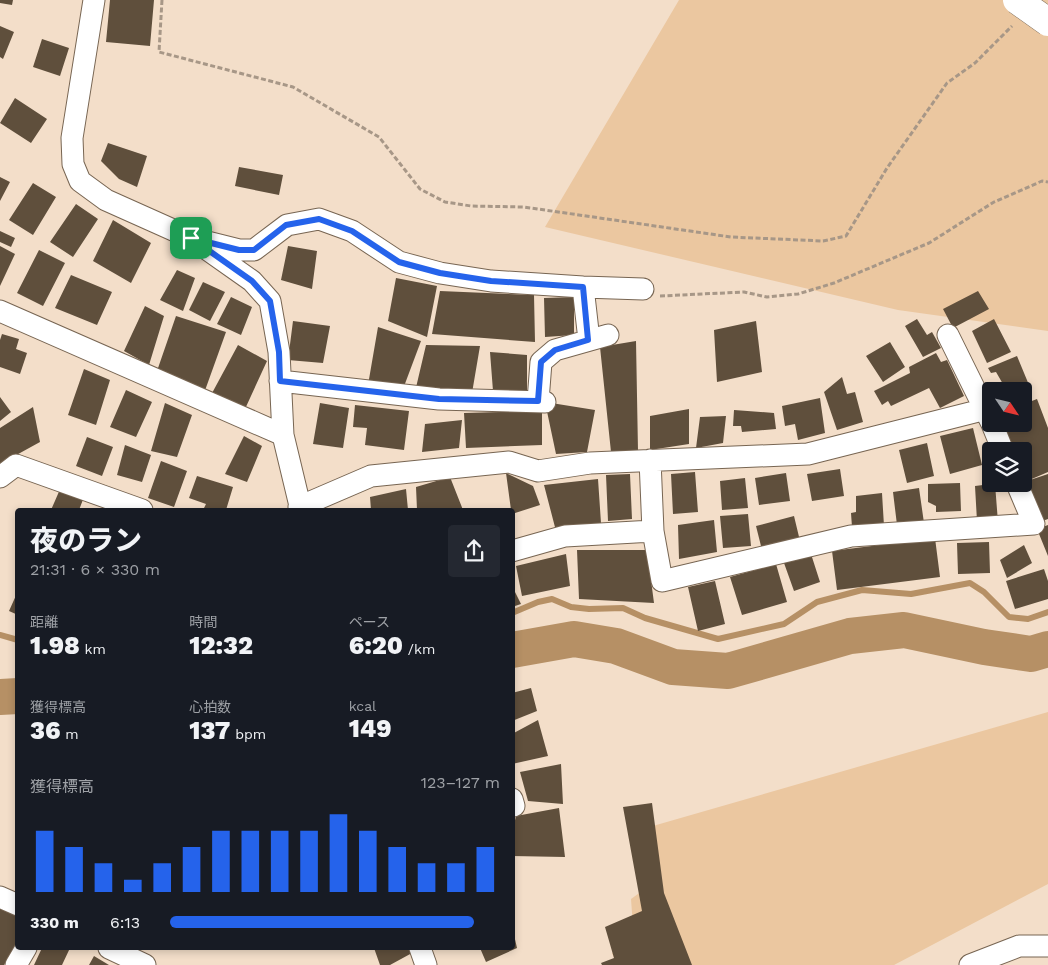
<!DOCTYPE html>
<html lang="ja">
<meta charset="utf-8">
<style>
body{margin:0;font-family:"Work Sans","Noto Sans JP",sans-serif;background:#242831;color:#f1f3f6;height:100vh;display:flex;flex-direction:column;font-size:19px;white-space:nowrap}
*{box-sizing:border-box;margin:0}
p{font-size:16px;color:#9ea1a6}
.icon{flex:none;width:28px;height:28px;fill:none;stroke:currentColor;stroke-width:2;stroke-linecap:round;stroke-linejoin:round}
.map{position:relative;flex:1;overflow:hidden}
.details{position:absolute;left:15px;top:508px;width:500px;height:442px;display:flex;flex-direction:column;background:#171b24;border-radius:5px;box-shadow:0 2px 8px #0003}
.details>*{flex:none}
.needle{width:32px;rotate:125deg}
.fabs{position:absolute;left:982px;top:382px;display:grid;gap:10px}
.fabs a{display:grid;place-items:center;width:50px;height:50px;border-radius:5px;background:#171b24;box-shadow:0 2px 8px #0003;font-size:25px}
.pin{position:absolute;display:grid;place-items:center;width:42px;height:42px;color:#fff;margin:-21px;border-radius:10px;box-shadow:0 2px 8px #0006}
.round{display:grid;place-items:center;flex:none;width:52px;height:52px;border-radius:5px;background:#242831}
.headline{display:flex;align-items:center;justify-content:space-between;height:85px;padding:0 15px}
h1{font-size:28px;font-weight:800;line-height:38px}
.figures{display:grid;grid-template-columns:repeat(3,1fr);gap:8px;height:85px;padding:5px 15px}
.figures div{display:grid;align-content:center}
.figures b{font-size:25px;font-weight:800}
.figures small{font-size:14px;font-weight:400}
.figures p{font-size:14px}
.chart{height:140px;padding:10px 15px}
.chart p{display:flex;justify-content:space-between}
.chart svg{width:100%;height:90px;margin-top:5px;stroke:#2563eb;stroke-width:6}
ul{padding:0 15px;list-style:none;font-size:16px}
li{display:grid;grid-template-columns:80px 60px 1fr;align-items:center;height:38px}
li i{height:12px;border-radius:6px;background:#2563eb}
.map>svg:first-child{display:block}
</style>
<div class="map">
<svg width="1048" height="965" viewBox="0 0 1048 965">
<rect width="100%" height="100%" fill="#f3dec9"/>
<!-- green -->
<path fill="#ebc7a0" d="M679,0H1048V331L898,310L545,227Z
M1048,712V884L894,965H617L612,953L634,940L631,899L642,891L632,832Z"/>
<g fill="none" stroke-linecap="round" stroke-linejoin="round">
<!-- stream -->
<path stroke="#b69065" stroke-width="6" d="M512,613L538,602L552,599L571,607L589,609L623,608L645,618L718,639L784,624L817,602L862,590L911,594L970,583L984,592L1009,617L1028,619L1048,612
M0,635L18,640"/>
<!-- river -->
<path stroke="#b69065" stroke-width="36" d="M512,650L574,639L616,646L673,667L728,671L850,636L904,630L984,647L1031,654L1048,649
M0,697L18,696"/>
</g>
<!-- building -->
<path fill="#5f4f3c" d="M0,0H13L12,5L0,3Z
M110,0H154L150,46L106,42Z
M0,26L14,32L3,59L0,57Z
M42,39L69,48L60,76L33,67Z
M15,98L47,119L31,143L0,123Z
M108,143L147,156L137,187L119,179L101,161Z
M239,167L283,175L279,195L235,186Z
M0,177L10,182L0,201Z
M33,183L56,197L33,235L9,220Z
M76,204L98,219L73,257L50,242Z
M113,220L151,243L131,283L93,261Z
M0,231L15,238L11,247L0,242Z
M0,246L15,254L0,286Z
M288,246L317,251L312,289L281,280Z
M39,250L65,263L43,306L17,293Z
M177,270L195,278L183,311L160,300Z
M71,275L112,292L97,325L55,308Z
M396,278L437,286L427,337L388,321Z
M203,282L225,292L210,321L189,310Z
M440,291L534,295L535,342L432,334Z
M978,291L989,309L953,328L943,309Z
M231,297L252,307L241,335L217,324Z
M574,297V335L545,337L544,298Z
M145,306L164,316L149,365L124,351Z
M176,316L226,332L203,396L157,371Z
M917,319L927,335L932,332L941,348L923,357L905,326Z
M994,319L1011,352L987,363L972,331Z
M293,321L330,326L323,363L288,360Z
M756,321L762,372L717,382L714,330Z
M378,327L421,341L403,389L368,385Z
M2,334L19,339L16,349L27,353L20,374L0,367V340Z
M636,341L638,451L611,452L600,347Z
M890,342L905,367L883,382L866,356Z
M238,345L267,361L245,409L211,395Z
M426,345L480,346L472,393L414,396Z
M490,352L527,355V395L493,391Z
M936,353L941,362L947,360L964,396L940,408L929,388L891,406L888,401L882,405L874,391L910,373L909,367Z
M1017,356L1029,385L1014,391H1007L996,372L991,373L988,368Z
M84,369L110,380L96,425L68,415Z
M842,377L847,394L855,392L863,422L837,430L824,392Z
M126,390L152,402L136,437L110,427Z
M0,397L11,412L0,421Z
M820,398L825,433L798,440L795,424L785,426L782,406Z
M1037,399L1048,428V472L1027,481L1048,474V519L1034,524L1024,484V451H1010L1000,424H1024V404Z
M545,402L595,410L587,452L556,454Z
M165,403L192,415L177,457L151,451Z
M320,403L349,408L343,448L313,444Z
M355,405L409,411L404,450L365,445L367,428L353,427Z
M33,407L40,442L0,464V428Z
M689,409V444L650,450V416Z
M734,410L774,413L776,429L742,432L741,426H733Z
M542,411V445L466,448L464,413Z
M726,416L723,443L696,448L700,417Z
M462,420L459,448L422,452L425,424Z
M973,428L982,465L950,474L940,436Z
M244,436L262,446L247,482L225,474Z
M87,437L113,447L102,476L76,466Z
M927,443L934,476L907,483L899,450Z
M125,445L151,455L142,482L117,475Z
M161,461L187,471L174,507L148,498Z
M840,469L844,496L812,501L807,474Z
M695,472L698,512L673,514L671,474Z
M506,473L533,486L540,505L512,514V510H511Z
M786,473L790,501L759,505L755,478Z
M630,474L632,519L608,521L606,475Z
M197,476L233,487L226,510H203L206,504L189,498Z
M450,477L463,510H417L416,487Z
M745,478L748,508L722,510L720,481Z
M598,479L601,523L556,531L544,485Z
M960,483L961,511L936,512V506L928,502V484Z
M991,484H995L998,522L977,521L975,486Z
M61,487L84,497L79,510H51Z
M919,488L924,523L897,525L893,492Z
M406,489L408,510H371L370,497Z
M882,493L884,526L852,527L851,513L856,512V496Z
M748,514L751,546L723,548L720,516Z
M794,516L800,541L762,550L756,526Z
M714,520L717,552L679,559L678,525Z
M1048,525V556L1037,529Z
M935,538L940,577L837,590L832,551Z
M989,542L990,573L958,574L957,543Z
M1024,545L1032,563L1007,578L1000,560Z
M577,550H647L654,603L579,599Z
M566,554L570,586L522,596L516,566Z
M811,554L820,582L794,591L784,563Z
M776,564L787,602L742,615L730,577Z
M1044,569L1048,581V599L1015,609L1006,581Z
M715,581L725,624L698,631L688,587Z
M512,586L521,604L512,607Z
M18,591V615L9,611Z
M531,688L537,711L512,721V693Z
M538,720L548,756L512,764V734Z
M561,764L563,804L528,801L520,772Z
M652,803L664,893L692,965H602L601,963L614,958L605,927L642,911L623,807Z
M559,808L565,857L512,856V833L516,816Z
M0,904L18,911V940L4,965H0Z
M512,926L517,948L486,962L480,948H512Z
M42,948H70L62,965H34Z
M374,948H410L412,953L390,965H380Z
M94,956L109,965H89Z"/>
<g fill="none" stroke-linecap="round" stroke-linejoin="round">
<defs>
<path id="minor" d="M94,0L72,138L73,164L80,181L106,200L191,238L252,281L270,301L279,352L283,435L301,510
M203,241L239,250H254L287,225L319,219L352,231L399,262L440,273L491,281L583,287L643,289
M583,287L589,340
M0,311L283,435
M948,335L991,422
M280,381L439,399L545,402
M538,401L541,362L555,350L608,335
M992,424L1003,451
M650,460L653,531L662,581L851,536L1034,524L1017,484
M0,477L16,465L142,510
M299,507L371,476L509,462L538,471L590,463L808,454L986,409
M512,551L565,536L653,531
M512,799L514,806H512
M0,897L18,905
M109,948L145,965
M420,948L426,965
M16,965L26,948
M970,965L1019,946H1048"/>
</defs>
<!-- minor casing -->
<use href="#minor" stroke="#776552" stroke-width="23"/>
<!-- path -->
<path stroke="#a79787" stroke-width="3" stroke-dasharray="5 2.5" stroke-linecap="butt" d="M162,0L159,52L293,87L379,137L420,189L445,202L471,206L524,207L731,237L823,241L846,236L887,168L947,83L975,63L1012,26
M660,296L744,292L767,297L798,294L834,283L929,243L994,202L1042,181L1048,182"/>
<!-- minor -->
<use href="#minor" stroke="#fff" stroke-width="21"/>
<defs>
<path id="motorway-bridge" d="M1017,0L1048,22"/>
</defs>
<!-- motorway-bridge casing -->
<use href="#motorway-bridge" stroke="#776552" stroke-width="29" stroke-linecap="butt"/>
<!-- motorway-bridge -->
<use href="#motorway-bridge" stroke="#fff" stroke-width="28"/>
</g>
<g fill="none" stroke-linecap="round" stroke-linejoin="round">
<defs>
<path id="route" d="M319,219L352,231L399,262L440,273L491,281L583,287L588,340L555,350L541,362L538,401L439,399L280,381L279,352L270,301L252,281L191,238L239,250H254L286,225Z"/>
</defs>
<!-- route casing -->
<use href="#route" stroke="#fff" stroke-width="10"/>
<!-- route -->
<use href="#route" stroke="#2563eb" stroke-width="6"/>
</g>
</svg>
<div class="fabs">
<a><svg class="needle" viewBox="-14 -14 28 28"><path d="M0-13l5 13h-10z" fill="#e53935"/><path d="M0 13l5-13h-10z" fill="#9ea1a6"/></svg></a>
<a><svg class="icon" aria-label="layers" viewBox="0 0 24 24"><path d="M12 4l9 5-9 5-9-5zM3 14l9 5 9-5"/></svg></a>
</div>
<div class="pin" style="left:191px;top:238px;background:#1e9e55"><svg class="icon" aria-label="arrive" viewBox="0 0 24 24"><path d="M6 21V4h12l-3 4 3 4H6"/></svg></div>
<section class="details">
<div class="headline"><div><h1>夜のラン</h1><p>21:31 · 6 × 330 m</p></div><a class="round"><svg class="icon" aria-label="share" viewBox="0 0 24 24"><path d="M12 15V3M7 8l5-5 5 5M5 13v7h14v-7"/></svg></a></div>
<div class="figures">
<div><p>距離</p><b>1.98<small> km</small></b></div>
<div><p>時間</p><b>12:32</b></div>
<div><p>ペース</p><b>6:20<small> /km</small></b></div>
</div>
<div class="figures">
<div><p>獲得標高</p><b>36<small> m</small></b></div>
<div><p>心拍数</p><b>137<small> bpm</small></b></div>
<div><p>kcal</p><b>149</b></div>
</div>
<div class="chart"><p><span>獲得標高</span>123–127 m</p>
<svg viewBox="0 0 160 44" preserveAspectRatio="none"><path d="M5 44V14M15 44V22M25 44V30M35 44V38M45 44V30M55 44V22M65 44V14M75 44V14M85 44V14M95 44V14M105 44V6M115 44V14M125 44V22M135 44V30M145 44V30M155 44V22"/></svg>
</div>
<ul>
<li><b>330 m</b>6:13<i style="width:92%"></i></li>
</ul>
</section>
</div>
